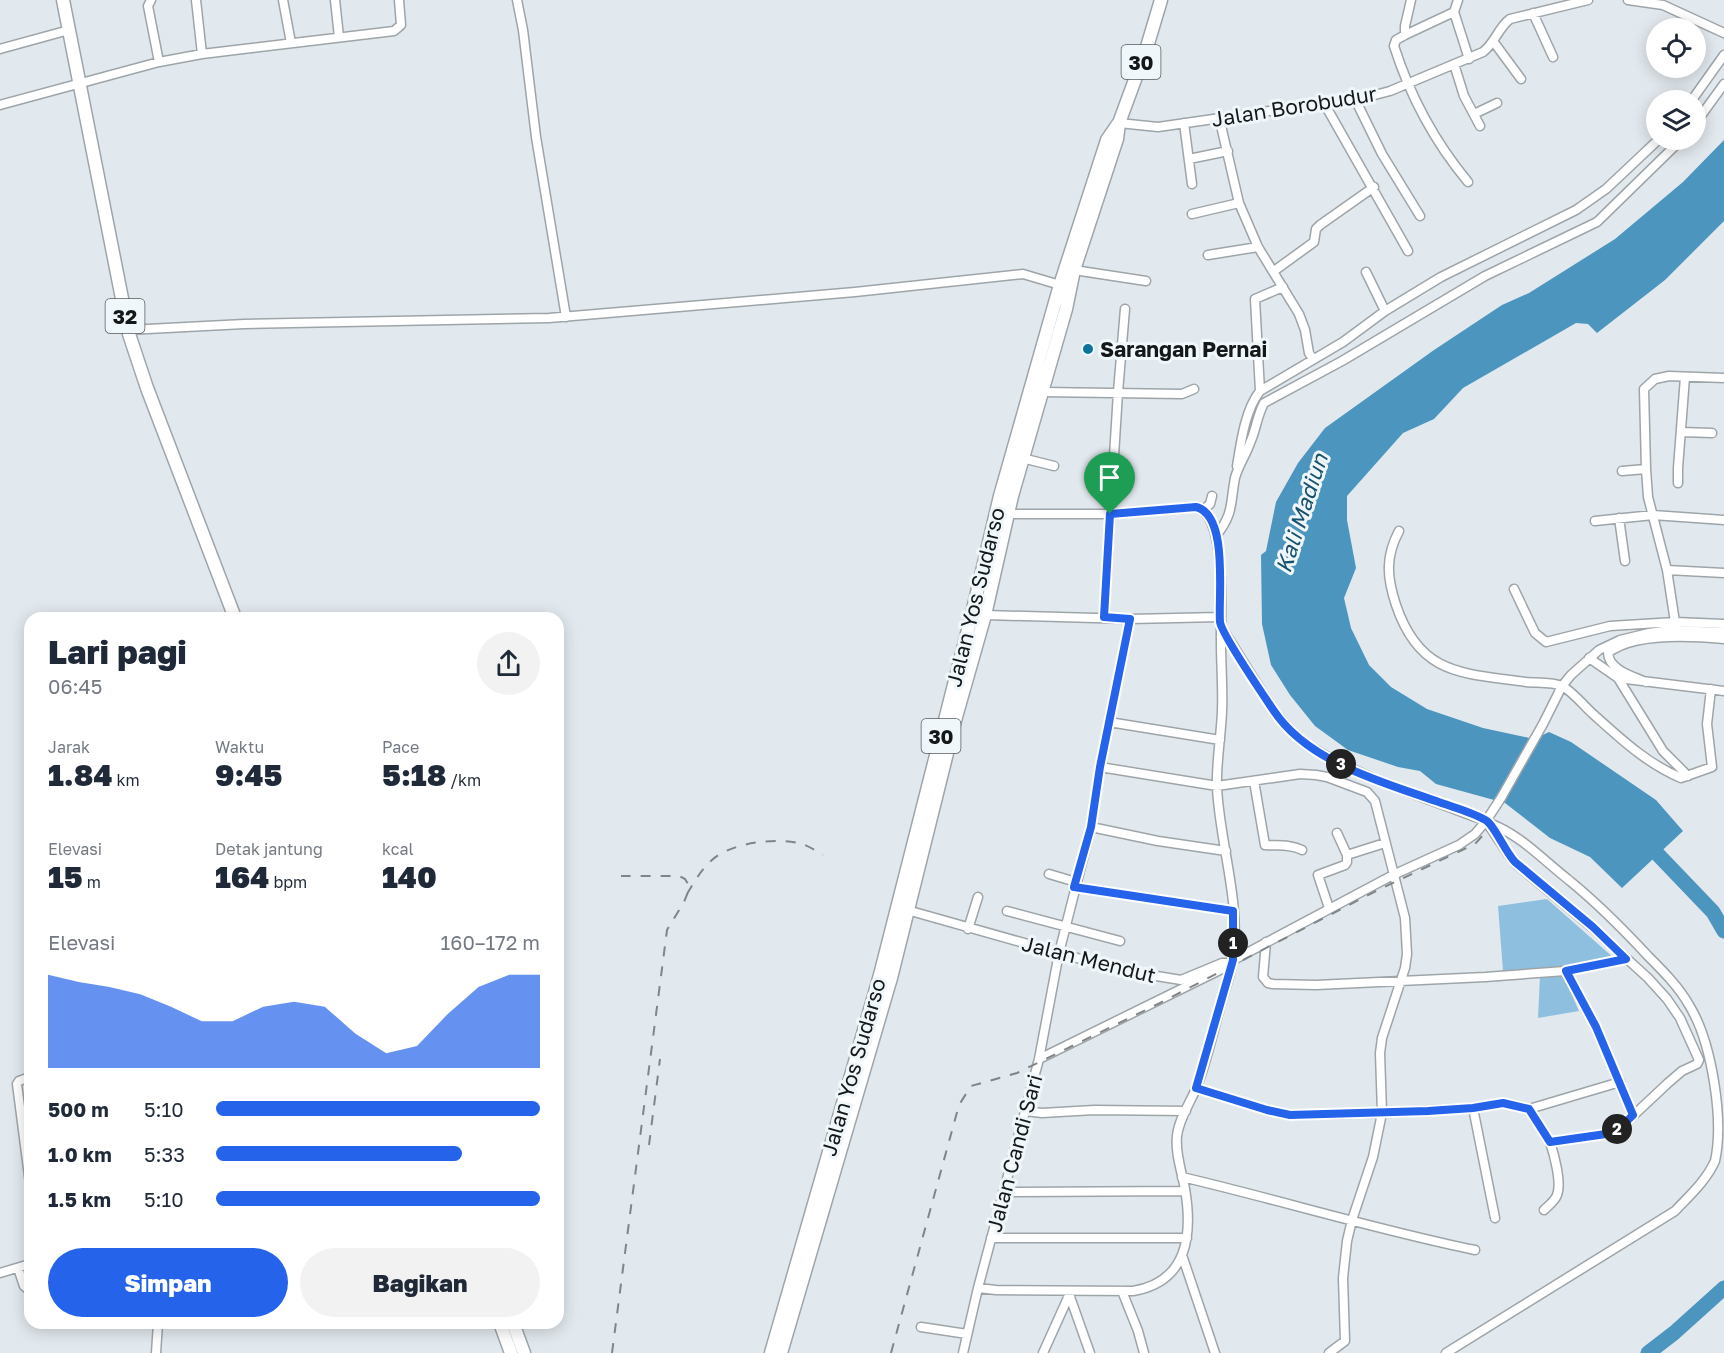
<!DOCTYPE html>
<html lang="id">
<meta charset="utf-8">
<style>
body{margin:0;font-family:"Golos Text",sans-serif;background:#f2f2f3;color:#1f2937;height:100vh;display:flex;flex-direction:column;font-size:22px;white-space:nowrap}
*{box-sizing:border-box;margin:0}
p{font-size:20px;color:#747a83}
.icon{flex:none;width:33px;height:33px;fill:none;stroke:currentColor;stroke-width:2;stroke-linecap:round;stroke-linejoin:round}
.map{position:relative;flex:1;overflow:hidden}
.drawer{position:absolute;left:24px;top:612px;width:540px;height:717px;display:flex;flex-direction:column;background:#fff;border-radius:18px;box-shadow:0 3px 15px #0003}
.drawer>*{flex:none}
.tools{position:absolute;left:1646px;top:18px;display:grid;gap:12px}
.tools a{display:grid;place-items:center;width:60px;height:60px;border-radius:50%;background:#fff;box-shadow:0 3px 15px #0003;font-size:30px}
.pin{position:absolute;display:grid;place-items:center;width:51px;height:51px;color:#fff;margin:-62px -26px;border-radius:50% 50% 50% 0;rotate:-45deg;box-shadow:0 0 6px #0007}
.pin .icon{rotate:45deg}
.km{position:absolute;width:30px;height:30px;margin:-15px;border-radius:50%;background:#222;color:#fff;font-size:16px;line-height:30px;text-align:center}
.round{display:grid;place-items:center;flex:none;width:63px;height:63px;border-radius:32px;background:#f2f2f3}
.head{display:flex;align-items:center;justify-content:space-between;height:102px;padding:0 24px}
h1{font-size:33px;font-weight:800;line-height:45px}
.stats{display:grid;grid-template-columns:repeat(3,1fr);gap:9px;height:102px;padding:6px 24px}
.stats div{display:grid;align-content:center}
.stats b{font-size:30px;font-weight:800}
.stats small{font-size:16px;font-weight:400}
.stats p{font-size:16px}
.chart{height:168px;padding:12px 24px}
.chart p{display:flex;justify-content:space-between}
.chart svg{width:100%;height:108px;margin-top:6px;fill:#2563eb;opacity:.7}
.cta{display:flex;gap:12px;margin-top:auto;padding:12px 24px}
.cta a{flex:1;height:69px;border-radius:36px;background:#2563eb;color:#fff;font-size:24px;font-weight:800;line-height:69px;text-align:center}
.cta a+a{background:#f2f2f3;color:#1f2937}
ul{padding:0 24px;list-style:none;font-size:20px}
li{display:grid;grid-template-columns:96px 72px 1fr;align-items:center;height:45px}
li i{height:15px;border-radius:8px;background:#2563eb}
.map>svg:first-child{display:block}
</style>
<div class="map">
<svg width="1724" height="1353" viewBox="0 0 1724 1353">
<rect width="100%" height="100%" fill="#e2e9ee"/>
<!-- green -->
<path fill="#8ebfde" d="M1547,899L1615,959L1579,968L1503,971L1498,906Z
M1563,975L1579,1011L1538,1018L1540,976Z"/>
<!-- water -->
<path fill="#4c95bf" d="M1724,140V221L1665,280L1597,333L1588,324L1576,323L1463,388L1434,419L1403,433L1347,496V520L1356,568L1344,598L1351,628L1369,665L1391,687L1427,709L1483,728L1534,739L1549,732L1571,742L1656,800L1683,831L1622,888L1590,857L1550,838L1505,803L1436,784L1420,771L1398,767L1348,750L1315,726L1290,695L1271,665L1262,624L1261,555L1266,551L1276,502L1298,463L1325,428L1434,350L1502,305L1529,293L1615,239L1683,182Z"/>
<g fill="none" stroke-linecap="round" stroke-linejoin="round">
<!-- river -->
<path stroke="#4c95bf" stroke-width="15" d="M1645,841L1713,912L1724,931
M1648,1353L1674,1333L1724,1288"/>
<defs>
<path id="minor" d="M151,0L148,6L159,62
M196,0L202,54
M283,0L291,43
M335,0L339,37
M517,0L523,30L536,137L566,317
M1411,0L1405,26V35L1454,12L1458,0
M1628,0L1663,5L1724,33
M1454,12L1469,59
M1533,13L1553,57
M1405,35L1396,40L1394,46C1410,96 1434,141 1468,182
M1493,41L1521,79
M0,49L69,30
M1454,64L1464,96L1480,126
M1355,99L1382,154L1420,216
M1692,100L1724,55
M1324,103L1408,251
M0,105L159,62L202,54L394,31L401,25L399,0
M1474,114L1497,103
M1219,117L1239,203L1258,247L1299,314L1305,330L1309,353L1313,359
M1119,123L1158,127L1367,97L1390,91L1483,52C1495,43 1498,28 1510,19L1588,0
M1184,123L1192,184
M1695,124L1724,84
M1189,159L1228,151
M1192,214L1239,203
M1208,255L1258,247
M1074,270L1146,281
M1274,271L1314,242L1316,229L1320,225L1374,187
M1385,311L1441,277L1576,210L1606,189L1658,140
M128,330L244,324L549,318L855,292L1023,274L1060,285
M1260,391L1255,299L1283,287
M1042,392L1182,394L1194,389
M1681,432L1712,433
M1022,458L1054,466
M1237,466C1241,442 1245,410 1260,391L1343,342L1385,311L1366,272
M1622,471L1646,469
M1678,483V468L1685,377
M1203,510L1210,504L1212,496
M1619,518L1625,561
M1595,521L1653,515L1724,520
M1399,531C1385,557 1387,578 1396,605C1420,676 1463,673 1526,682C1537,683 1553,682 1562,686C1572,691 1585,707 1593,714C1621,739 1646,763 1681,778L1712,767L1707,724L1711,689
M1216,536C1234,513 1230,504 1235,478C1238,466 1246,455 1250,443C1256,430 1257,416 1264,403L1342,361L1485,276L1597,222L1681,140
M1667,570L1724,573
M1514,589L1535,633L1546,642L1610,626L1675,622L1724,624
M985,615L1130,619L1220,617
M1104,617L1118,392L1125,309
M1675,622L1667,570L1648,497L1646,469L1644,389L1655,379L1669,376L1724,378
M1222,628L1274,711L1289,729L1307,745L1337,762L1377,780L1486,821L1508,854L1515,863L1593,928L1648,978L1667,999L1680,1018L1699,1060L1697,1064L1682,1071L1668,1083L1620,1128L1606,1134L1550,1142L1529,1109
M1589,658L1618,678L1724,691
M1618,678L1663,751L1688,776
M1646,682C1632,676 1609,670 1608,653C1634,632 1692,636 1724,639
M1109,722L1220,740
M1100,767L1217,786L1300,774L1316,775L1327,777L1367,792L1375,801L1405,918L1407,954L1405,968L1382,1038L1380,1053L1382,1113L1373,1157L1352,1220L1347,1241L1343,1278L1345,1341L1329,1353
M1254,781L1265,845C1277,846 1291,844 1302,850
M1091,827L1158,841L1226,851
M1337,833L1347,855L1385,843
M1049,874L1076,882
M1074,887L1233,911
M1329,908L1318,875L1345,865L1347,862V855
M907,910L1095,963L1126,971L1181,980L1222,963H1228L1393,875L1459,845L1475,834L1486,821L1501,798L1543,724L1562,686L1571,675L1599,650L1620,640L1649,633L1670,630L1724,632
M1007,911L1120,941
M968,929L978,897
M1266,942L1263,977L1268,983L1273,984L1316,985L1485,977L1565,971L1626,959
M1565,971L1596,1027L1633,1115
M1039,1059L1224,968L1228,963
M30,1077L19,1081L17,1084L30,1184
M1196,1088L1267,1110L1290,1115L1382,1113L1473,1108L1503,1103L1529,1109
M1473,1108L1495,1218
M1529,1109L1620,1082
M1026,1111L1042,1113L1094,1110L1186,1111
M1182,1177C1280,1200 1377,1230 1475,1250
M1003,1192L1185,1191
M1544,1210C1548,1206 1555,1201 1557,1195C1562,1183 1554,1154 1550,1142
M991,1238H1187
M1183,1258L1215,1353
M18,1268L24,1286L30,1291
M0,1273L30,1264
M978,1288L996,1290L1133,1291C1187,1282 1193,1236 1185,1189C1182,1173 1175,1153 1177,1136C1179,1117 1193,1099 1199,1081C1208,1056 1214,1029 1221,1003C1225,989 1231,974 1233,959C1241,902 1220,845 1217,788C1216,763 1221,737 1222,711C1223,689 1221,666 1221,643C1220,616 1228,515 1196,507L1110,514H1009
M1122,1291L1138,1331L1144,1353
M1069,1294L1090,1353
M921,1327L967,1334
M156,1353L158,1323
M963,1353L978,1288L1039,1059L1059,953L1091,827L1100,767L1130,619
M1043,1353L1071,1291
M1446,1353L1675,1211C1689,1196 1706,1181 1715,1161C1724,1120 1712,1042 1689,1005C1679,987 1663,971 1648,956C1623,929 1598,904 1570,881C1543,860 1521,835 1489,823"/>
<path id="highway" d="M63,0L129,334L147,388L235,618
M500,1323L511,1353
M513,1323L524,1353
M771,1353L880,975L970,622L1000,496L1060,285L1107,140L1118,124
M781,1353L891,978L956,717L985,615L1012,496L1066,309L1074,270L1117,139L1119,123L1147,47L1161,0"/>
</defs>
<!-- minor casing -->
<use href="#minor" stroke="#9ea5a9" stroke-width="11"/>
<!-- highway casing -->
<use href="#highway" stroke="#9ea5a9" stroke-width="15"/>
<!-- minor -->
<use href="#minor" stroke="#fff" stroke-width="8"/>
<!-- highway -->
<use href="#highway" stroke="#fff" stroke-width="12"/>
<!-- rail -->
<path stroke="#7f8588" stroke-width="2" stroke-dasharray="10 10" stroke-linecap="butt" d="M687,894C694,882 701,870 712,860C732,842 777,837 802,844C809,846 816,851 823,855
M649,1145L660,1059
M612,1353L667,930L684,902L690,887L685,879L679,876H621
M891,1353L959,1105L971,1086L1017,1073L1160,1003L1378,890L1475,844L1485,833L1498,811"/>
</g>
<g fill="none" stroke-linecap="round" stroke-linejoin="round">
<defs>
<path id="route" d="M1196,507C1229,515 1218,597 1220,622C1222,635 1264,696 1274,711C1308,762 1382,782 1436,801C1452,807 1473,812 1487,821C1495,827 1506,853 1515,862L1593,927L1626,959L1566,971L1596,1027L1633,1115L1620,1128L1606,1134L1550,1142L1529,1109L1503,1103L1473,1108L1428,1111L1290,1115L1267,1110L1196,1088L1233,960V911L1074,887L1091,827L1100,767L1130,619L1104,617L1110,514Z"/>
</defs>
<!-- route casing -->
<use href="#route" stroke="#fff" stroke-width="12"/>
<!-- route -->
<use href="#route" stroke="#2563eb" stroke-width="8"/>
</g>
<!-- markers -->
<circle fill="#0c729e" stroke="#eff7fb" stroke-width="2" cx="1088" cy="349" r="6"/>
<g text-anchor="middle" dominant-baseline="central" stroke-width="6" stroke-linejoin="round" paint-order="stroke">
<!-- shield labels -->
<g fill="#eff7fb" stroke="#565b5d" stroke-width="1.5">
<rect x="1121.5" y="45" width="39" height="34" rx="4.5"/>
<rect x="105.5" y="299" width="39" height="34" rx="4.5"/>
<rect x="921.5" y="719" width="39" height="34" rx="4.5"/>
</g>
<g font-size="20" font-weight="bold" fill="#151819">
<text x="1141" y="62">30</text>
<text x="125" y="316">32</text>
<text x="941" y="736">30</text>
</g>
<!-- street labels -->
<g font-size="21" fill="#151819" stroke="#eff7fb">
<text transform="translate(1294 106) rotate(-9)">Jalan Borobudur</text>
<text transform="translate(975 597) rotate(-76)">Jalan Yos Sudarso</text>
<text transform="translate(1089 959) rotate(14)">Jalan Mendut</text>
<text transform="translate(853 1067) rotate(-74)">Jalan Yos Sudarso</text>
<text transform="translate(1014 1153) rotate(-75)">Jalan Candi Sari</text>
</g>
<!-- poi labels -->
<g font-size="21" font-weight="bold" fill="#151819" stroke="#eff7fb" text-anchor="start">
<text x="1100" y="349">Sarangan Pernai</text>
</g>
<!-- water labels -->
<g font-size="22" font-style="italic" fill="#17516e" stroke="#eff7fb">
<text transform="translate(1301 513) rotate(-72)">Kali Madiun</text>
</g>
</g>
</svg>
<div class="tools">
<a><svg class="icon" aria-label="locate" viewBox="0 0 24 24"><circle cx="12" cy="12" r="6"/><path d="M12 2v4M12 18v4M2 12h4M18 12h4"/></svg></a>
<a><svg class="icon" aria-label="layers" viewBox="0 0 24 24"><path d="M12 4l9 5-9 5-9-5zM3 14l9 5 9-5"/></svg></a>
</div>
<div class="pin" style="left:1110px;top:514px;background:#1e9e55"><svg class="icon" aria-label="arrive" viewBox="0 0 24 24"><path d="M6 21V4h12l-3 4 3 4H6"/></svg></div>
<b class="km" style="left:1233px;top:943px">1</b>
<b class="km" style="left:1617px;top:1129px">2</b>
<b class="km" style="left:1341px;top:764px">3</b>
<section class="drawer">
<div class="head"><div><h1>Lari pagi</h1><p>06:45</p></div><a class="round"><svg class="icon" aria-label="share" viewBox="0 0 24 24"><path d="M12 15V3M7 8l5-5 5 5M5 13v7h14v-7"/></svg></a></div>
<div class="stats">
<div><p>Jarak</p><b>1.84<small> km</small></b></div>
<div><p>Waktu</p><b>9:45</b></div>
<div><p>Pace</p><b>5:18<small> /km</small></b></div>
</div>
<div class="stats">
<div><p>Elevasi</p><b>15<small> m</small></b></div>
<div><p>Detak jantung</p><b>164<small> bpm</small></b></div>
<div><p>kcal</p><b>140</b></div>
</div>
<div class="chart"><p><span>Elevasi</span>160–172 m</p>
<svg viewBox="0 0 160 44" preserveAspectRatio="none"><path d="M0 44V6L10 9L20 11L30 14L40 19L50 25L60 25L70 19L80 17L90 19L100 30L110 38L120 35L130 22L140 11L150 6L160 6V44z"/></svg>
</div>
<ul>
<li><b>500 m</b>5:10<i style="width:100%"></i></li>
<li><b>1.0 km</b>5:33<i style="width:76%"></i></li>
<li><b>1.5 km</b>5:10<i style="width:100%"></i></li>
</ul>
<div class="cta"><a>Simpan</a><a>Bagikan</a></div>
</section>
</div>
